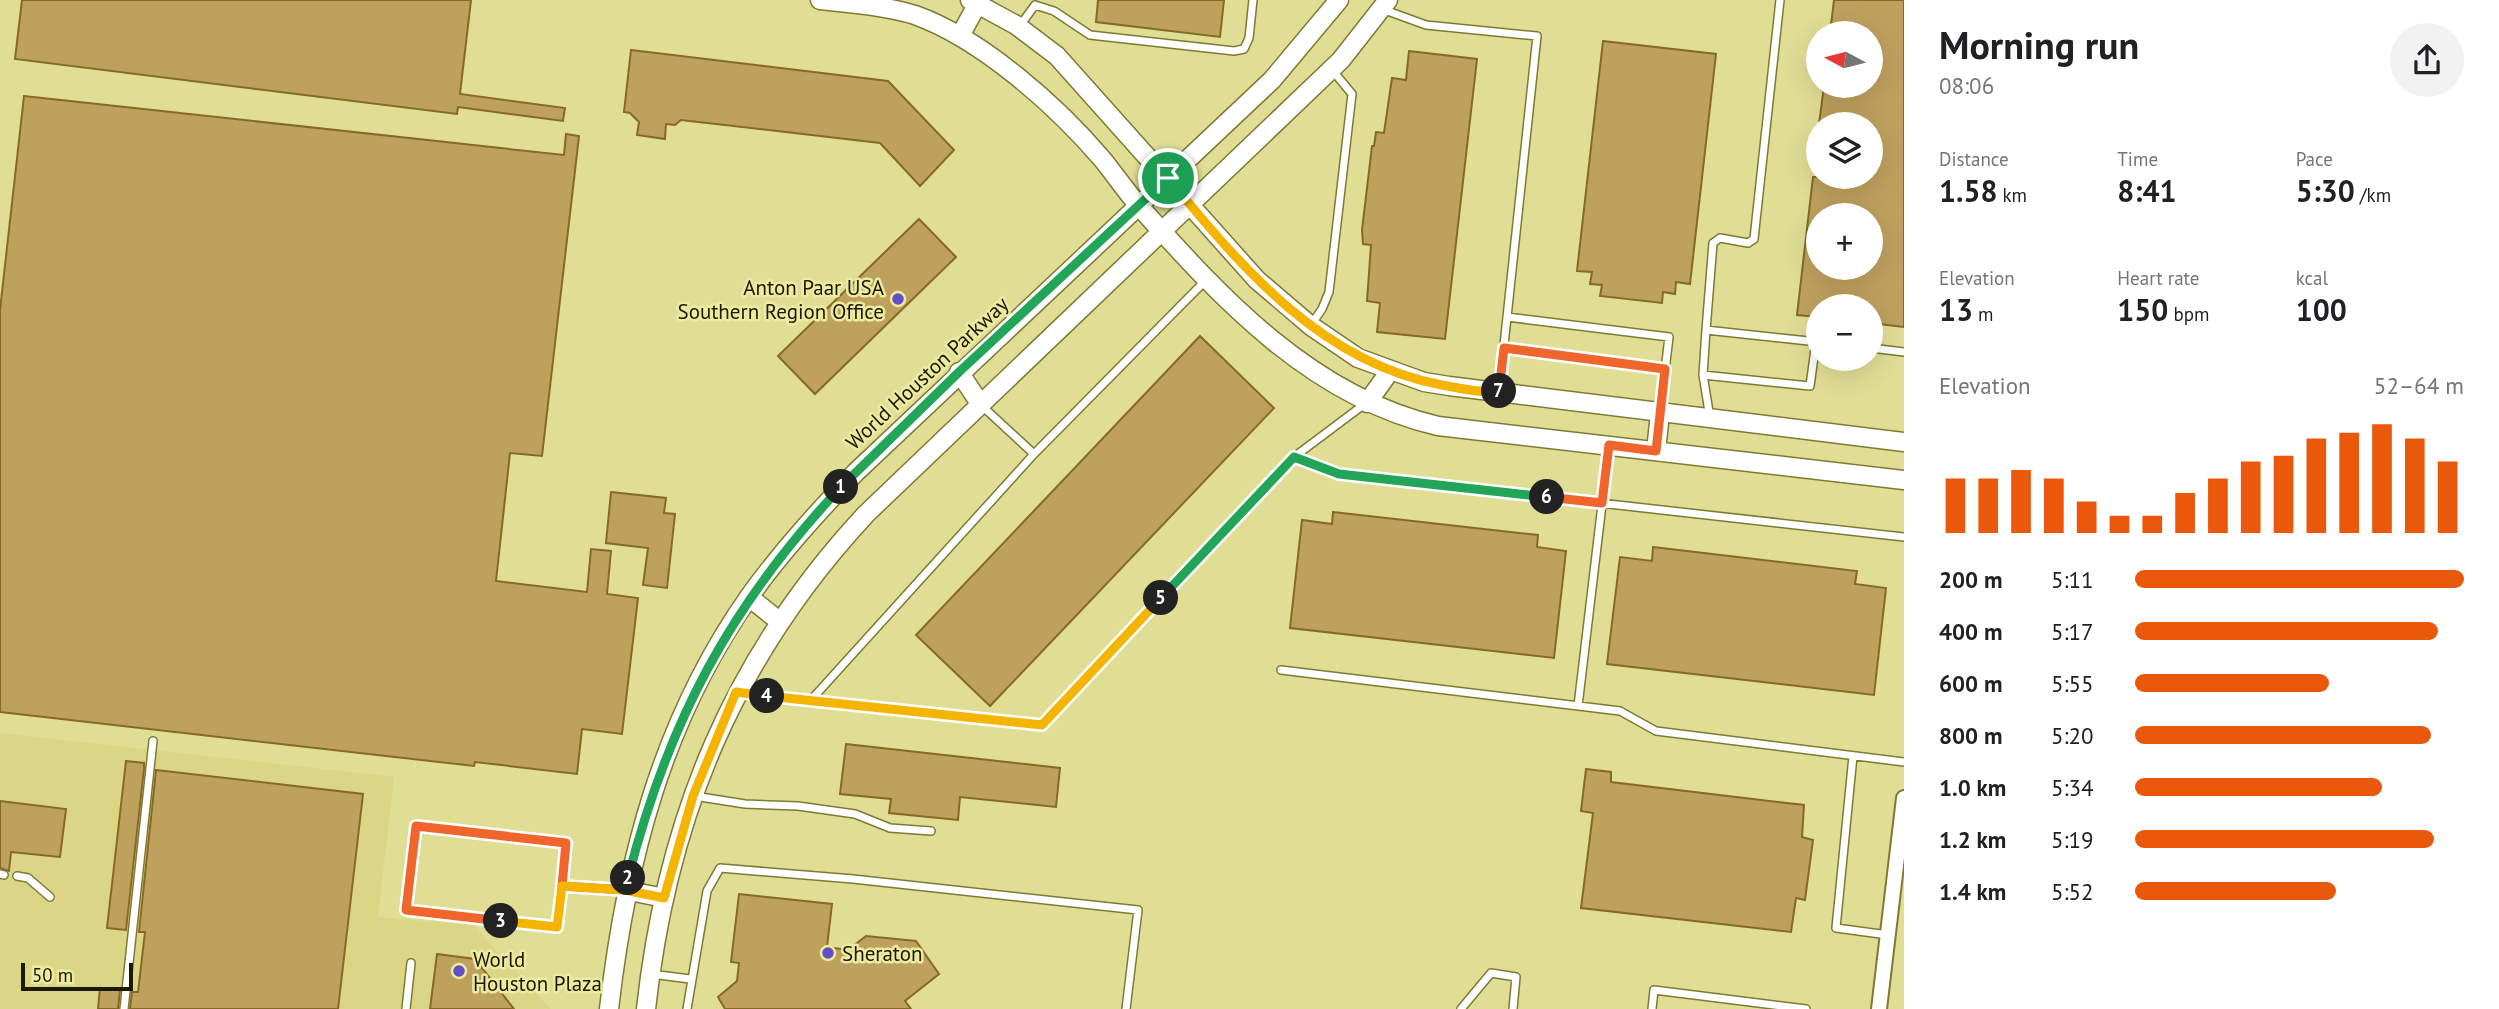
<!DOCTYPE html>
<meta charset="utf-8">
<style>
body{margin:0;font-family:"PT Sans",sans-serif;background:#f2f2f2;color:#202124;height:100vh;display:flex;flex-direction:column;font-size:26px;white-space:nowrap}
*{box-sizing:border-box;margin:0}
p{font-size:23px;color:#757577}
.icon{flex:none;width:38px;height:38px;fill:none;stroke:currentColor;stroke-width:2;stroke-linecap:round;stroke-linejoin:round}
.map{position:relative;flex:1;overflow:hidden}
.sheet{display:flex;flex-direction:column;background:#fff;width:595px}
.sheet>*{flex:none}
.needle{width:46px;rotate:277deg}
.tools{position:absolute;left:1806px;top:21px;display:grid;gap:14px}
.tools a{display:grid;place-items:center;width:77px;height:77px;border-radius:50%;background:#fff;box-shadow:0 7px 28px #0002;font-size:35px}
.scale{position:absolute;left:21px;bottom:18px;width:112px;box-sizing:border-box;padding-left:7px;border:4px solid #1b1900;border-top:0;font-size:19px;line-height:24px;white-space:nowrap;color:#1b1900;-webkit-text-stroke:5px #edeba1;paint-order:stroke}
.pin{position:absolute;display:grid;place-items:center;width:60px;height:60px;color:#fff;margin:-30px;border:4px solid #fff;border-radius:50%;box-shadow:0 2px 7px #0007}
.km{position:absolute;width:35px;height:35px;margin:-18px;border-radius:50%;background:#222;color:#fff;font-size:19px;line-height:35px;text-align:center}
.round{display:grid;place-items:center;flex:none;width:74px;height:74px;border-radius:37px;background:#f2f2f2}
.head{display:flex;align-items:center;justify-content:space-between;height:119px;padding:0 35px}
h1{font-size:38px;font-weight:700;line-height:52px}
.metrics{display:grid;grid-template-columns:repeat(3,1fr);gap:10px;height:119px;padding:7px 35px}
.metrics div{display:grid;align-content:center}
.metrics b{font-size:30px;font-weight:700}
.metrics small{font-size:19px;font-weight:400}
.metrics p{font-size:19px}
.chart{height:196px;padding:14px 35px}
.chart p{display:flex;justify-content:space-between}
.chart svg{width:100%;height:126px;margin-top:7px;stroke:#ea580c;stroke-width:6}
ul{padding:0 35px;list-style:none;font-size:23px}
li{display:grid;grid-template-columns:112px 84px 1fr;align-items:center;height:52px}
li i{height:18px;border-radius:9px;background:#ea580c}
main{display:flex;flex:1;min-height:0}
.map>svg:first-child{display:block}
</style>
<main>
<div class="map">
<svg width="1904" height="1009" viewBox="0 0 1904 1009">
<rect width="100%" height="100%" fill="#e0de95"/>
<!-- built -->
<path fill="#dad685" d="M0,733L394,777L378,917L473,925L551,1009H0Z"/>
<!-- building -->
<path fill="#bfa15e" stroke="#866a24" stroke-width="2" fill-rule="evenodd" d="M22,0H471L460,94L565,108L563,121L458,107L457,114L15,59Z
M1098,0H1224L1220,37L1096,22Z
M1834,0H1904V327L1871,323V306H1818V317L1797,315L1813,177H1871V124H1819L1824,86H1871V33H1830ZM1818,215H1871V268H1818Z
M1603,41L1716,54L1690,284L1676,282L1675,294L1663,292L1662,303L1600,296L1602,285L1590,284L1592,272L1577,271Z
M631,50L888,81L954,150L920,186L880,143L681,120L675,125L666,124L665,139L637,135L639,122L630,113L624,112Z
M1409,51L1477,59L1445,339L1377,332L1380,303L1367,301L1371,245L1363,244L1362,230L1372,146H1374L1376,132L1384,133L1392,78L1406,80Z
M24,96L564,155L566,134L579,136L542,456L510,453L496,581L587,592L591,549L611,551L607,594L638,598L622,734L582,729L577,774L475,762L474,766L0,712V310Z
M919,219L956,257L815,394L778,356Z
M1200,336L1274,408L990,706L916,635Z
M611,492L666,498L664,513L675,514L667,588L643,585L648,548L606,543Z
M1333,512L1538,535L1537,547L1566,551L1554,658L1290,628L1302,520L1332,524Z
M1653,547L1857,571L1855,584L1886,588L1874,695L1607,664L1620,557L1652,561Z
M846,744L1060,768L1056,807L960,797L958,820L889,813L891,799L840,794Z
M126,761L144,763V769L126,930L107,928Z
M1586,769L1611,772V782L1804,805L1802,837L1813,840L1805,900L1796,898L1791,932L1581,908L1593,813L1581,811Z
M156,770L363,794L338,1009H130L132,992H138L145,932H139Z
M0,801L66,809L60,857L11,852L9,871L0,868Z
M739,894L832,904L827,947L848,950L866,936L916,941L939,974L905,1001L911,1009H725L718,997L737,981L739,963L731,962Z
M437,954L475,959L514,1009H430Z
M100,988L120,990L118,1009H98Z"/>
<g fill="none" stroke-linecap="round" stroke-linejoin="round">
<defs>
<path id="service" d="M1382,9L1426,25L1537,36L1499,392
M1019,27L1035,5L1054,11L1090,35L1234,51L1244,49L1249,38L1253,0
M1507,317L1669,337L1660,412
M1311,325L1322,309L1329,292L1352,94L1333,71
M1706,330L1713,243L1720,238L1748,243L1754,239L1780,0
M1504,348L1665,369
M1871,348L1904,352
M1703,375L1810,386L1816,342
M1366,403L1294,457L1340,474L1904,537
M981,405L1034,454
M1710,418L1703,375L1706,330L1818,342
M1281,670L1620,711L1656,731L1904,762
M740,693L1042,725L1294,457
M811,700L1034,454L1206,280
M1578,706L1609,446
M1853,756L1836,928L1888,935
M694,796L745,804L798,806L855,814L890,828L931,831
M416,826L566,843L557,927L406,910Z
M0,874L4,875
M17,876L28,878L50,897
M562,885L624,890
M651,974L690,979
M124,1009L153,741
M406,1009L411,963
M687,1009L707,891L720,868L853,879L1138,910L1126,1009
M1461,1009L1491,973L1516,977L1513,1009
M1652,1009L1654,990L1806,1009"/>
<path id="minor" d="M1879,1009L1904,798"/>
<path id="tertiary" d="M820,0C850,3 886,6 915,15C982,39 1057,106 1103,160C1115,175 1126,191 1139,206C1222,299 1312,397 1438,426L1904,480
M970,0L1016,25L1057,56L1257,280L1311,326L1358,358L1424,382L1449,386L1904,442
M960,36L978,3
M959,372L981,405
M1367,403L1390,371
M1656,451L1660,413
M749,597L779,621
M625,890L664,898
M609,1009C626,861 662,721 749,597C781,552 818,512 856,472L1272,80L1339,0
M646,1009C667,817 734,656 866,514L1341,60L1388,0"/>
</defs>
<!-- service casing -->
<use href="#service" stroke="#7e7a33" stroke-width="10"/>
<!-- minor casing -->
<use href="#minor" stroke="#7e7a33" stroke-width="18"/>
<!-- tertiary casing -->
<use href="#tertiary" stroke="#7e7a33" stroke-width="21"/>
<!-- service -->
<use href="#service" stroke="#fff" stroke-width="7"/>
<!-- minor -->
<use href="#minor" stroke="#fff" stroke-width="14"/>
<!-- tertiary -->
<use href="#tertiary" stroke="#fff" stroke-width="18"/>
</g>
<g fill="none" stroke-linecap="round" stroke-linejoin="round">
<defs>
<path id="split-1" d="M841,487L959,372L1168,178"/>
<path id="split-2" d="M628,878C668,722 730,605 841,487"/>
<path id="split-3" d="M501,921L406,910L416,826L566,843L562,886L625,890L628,878"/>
<path id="split-4" d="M501,921L557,927L562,886L625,890L664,898L693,796L736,692L767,696"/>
<path id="split-5" d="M767,696L1042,725L1161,598"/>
<path id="split-6" d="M1161,598L1294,457L1339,474L1547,497"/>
<path id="split-7" d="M1499,391L1504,348L1665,369L1656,451L1609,445L1602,503L1547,497"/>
<path id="split-8" d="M1168,178C1242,268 1322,363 1442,385C1459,388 1484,394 1499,391"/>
</defs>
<!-- split-1 casing -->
<use href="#split-1" stroke="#fff" stroke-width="14"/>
<!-- split-2 casing -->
<use href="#split-2" stroke="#fff" stroke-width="14"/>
<!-- split-3 casing -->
<use href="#split-3" stroke="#fff" stroke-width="14"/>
<!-- split-4 casing -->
<use href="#split-4" stroke="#fff" stroke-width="14"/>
<!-- split-5 casing -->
<use href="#split-5" stroke="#fff" stroke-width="14"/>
<!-- split-6 casing -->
<use href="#split-6" stroke="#fff" stroke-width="14"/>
<!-- split-7 casing -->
<use href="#split-7" stroke="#fff" stroke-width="14"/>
<!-- split-8 casing -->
<use href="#split-8" stroke="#fff" stroke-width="14"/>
<!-- split-1 -->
<use href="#split-1" stroke="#22a559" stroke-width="9"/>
<!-- split-2 -->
<use href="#split-2" stroke="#22a559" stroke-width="9"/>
<!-- split-3 -->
<use href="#split-3" stroke="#f0652b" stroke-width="9"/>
<!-- split-4 -->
<use href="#split-4" stroke="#f5b400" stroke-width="9"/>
<!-- split-5 -->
<use href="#split-5" stroke="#f5b400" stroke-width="9"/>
<!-- split-6 -->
<use href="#split-6" stroke="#22a559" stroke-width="9"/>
<!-- split-7 -->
<use href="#split-7" stroke="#f0652b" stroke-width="9"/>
<!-- split-8 -->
<use href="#split-8" stroke="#f5b400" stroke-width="9"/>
</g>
<!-- markers -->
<g fill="#634ec7" stroke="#edeba1" stroke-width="2.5">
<circle cx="898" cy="299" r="7"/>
<circle cx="828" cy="953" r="7"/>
<circle cx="459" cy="971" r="7"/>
</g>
<g text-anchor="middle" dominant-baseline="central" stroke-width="5" stroke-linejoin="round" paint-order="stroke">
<!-- poi labels -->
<g font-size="21" fill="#1b1900" stroke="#edeba1" text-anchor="start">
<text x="884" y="287" text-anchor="end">Anton Paar USA<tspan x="884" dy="24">Southern Region Office</tspan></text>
<text x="842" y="953">Sheraton</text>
<text x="473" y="959">World<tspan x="473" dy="24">Houston Plaza</tspan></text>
</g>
<!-- street labels -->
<g font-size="21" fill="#1b1900" stroke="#edeba1">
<text transform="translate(927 373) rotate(-43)">World Houston Parkway</text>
</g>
</g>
</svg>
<div class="tools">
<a><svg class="needle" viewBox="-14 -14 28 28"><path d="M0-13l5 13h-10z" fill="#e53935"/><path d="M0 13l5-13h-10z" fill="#757577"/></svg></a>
<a><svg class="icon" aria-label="layers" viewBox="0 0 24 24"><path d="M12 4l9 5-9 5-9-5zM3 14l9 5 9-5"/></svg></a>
<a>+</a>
<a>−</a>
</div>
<div class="scale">50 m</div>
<div class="pin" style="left:1168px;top:178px;background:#1e9e55"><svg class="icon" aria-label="arrive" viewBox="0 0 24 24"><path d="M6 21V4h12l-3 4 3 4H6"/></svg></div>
<b class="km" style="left:841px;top:487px">1</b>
<b class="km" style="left:628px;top:878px">2</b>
<b class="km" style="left:501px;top:921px">3</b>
<b class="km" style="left:767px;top:696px">4</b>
<b class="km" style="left:1161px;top:598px">5</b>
<b class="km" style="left:1547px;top:497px">6</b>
<b class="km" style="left:1499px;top:391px">7</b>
</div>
<section class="sheet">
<div class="head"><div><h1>Morning run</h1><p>08:06</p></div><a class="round"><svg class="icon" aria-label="share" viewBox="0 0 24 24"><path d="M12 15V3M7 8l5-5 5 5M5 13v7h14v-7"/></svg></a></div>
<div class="metrics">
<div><p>Distance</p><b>1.58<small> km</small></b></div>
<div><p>Time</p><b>8:41</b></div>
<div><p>Pace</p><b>5:30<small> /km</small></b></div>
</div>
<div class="metrics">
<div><p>Elevation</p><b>13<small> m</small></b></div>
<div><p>Heart rate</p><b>150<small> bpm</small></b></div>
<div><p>kcal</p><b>100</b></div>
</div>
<div class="chart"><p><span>Elevation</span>52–64 m</p>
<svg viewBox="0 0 160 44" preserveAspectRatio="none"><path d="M5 44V25M15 44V25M25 44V22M35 44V25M45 44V33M55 44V38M65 44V38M75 44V30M85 44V25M95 44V19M105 44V17M115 44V11M125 44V9M135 44V6M145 44V11M155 44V19"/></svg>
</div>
<ul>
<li><b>200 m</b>5:11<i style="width:100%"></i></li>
<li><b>400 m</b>5:17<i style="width:92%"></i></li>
<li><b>600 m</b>5:55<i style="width:59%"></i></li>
<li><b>800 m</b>5:20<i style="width:90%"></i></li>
<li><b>1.0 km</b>5:34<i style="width:75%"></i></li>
<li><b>1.2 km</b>5:19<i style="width:91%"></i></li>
<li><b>1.4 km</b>5:52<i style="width:61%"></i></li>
</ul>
</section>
</main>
